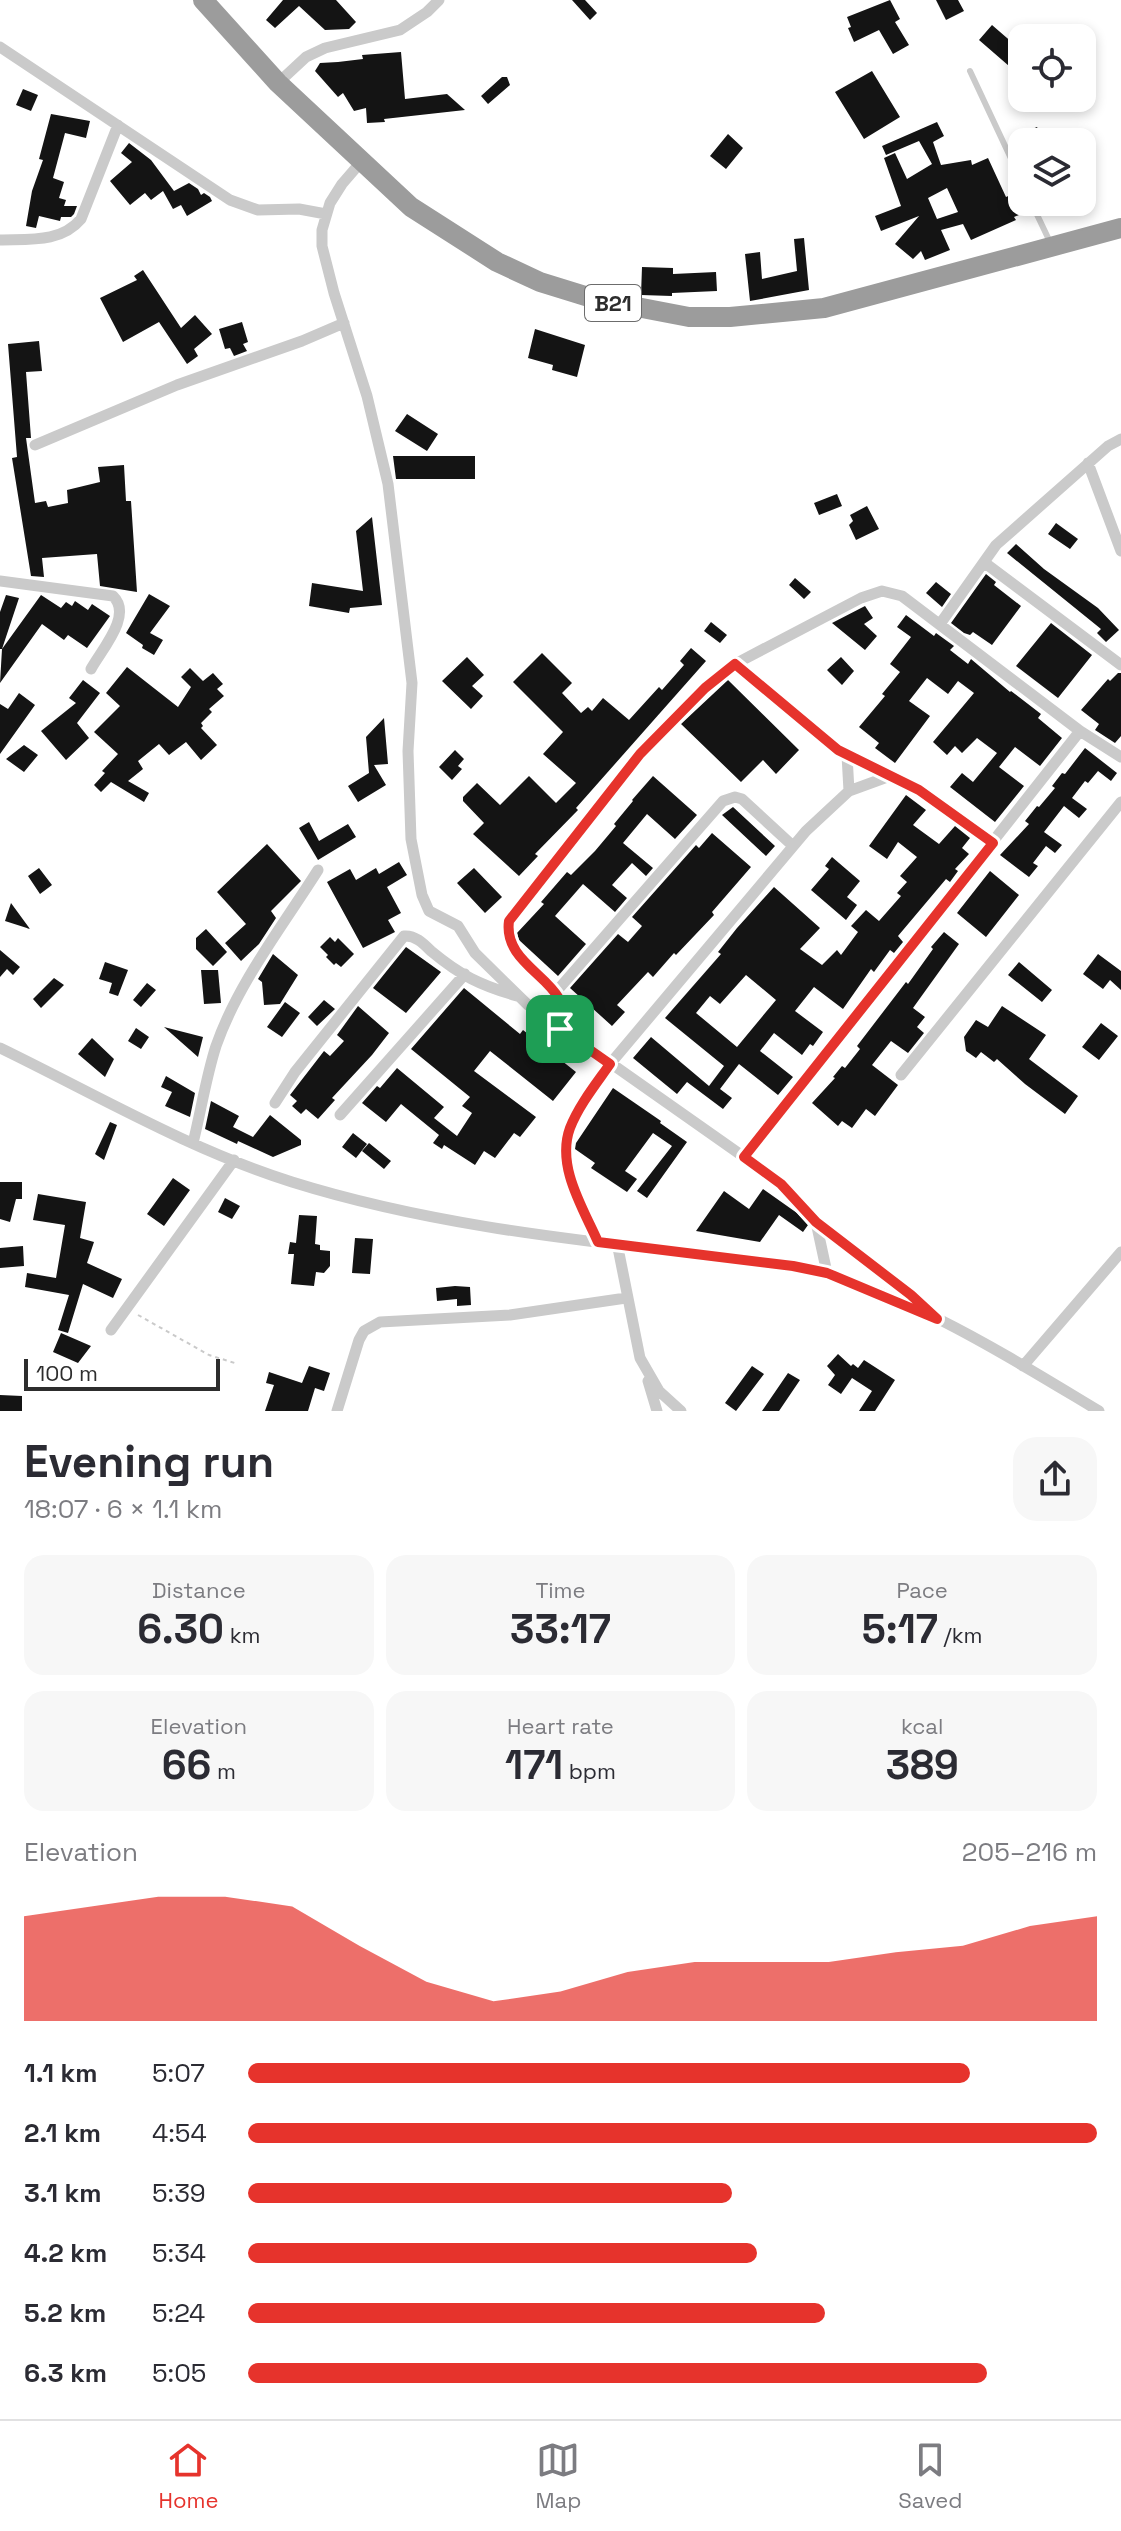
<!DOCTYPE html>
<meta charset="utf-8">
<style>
body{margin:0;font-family:"Space Grotesk",sans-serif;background:#f7f7f7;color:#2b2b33;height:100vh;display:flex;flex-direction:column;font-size:30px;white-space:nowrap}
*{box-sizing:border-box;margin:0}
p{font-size:26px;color:#7c7c81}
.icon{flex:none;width:44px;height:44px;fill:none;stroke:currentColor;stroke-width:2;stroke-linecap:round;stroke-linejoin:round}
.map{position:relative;height:1411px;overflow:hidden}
.drawer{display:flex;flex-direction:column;background:#fff;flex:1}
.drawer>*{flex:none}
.buttons{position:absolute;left:1008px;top:24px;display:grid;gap:16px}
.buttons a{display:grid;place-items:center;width:88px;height:88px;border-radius:16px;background:#fff;box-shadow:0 4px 12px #0003;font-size:40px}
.scale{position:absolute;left:24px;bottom:20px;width:196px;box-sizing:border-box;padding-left:8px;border:4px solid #2d2d2d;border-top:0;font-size:22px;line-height:28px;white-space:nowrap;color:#2d2d2d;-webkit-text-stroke:6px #fff;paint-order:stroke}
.pin{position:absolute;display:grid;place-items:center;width:68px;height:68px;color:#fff;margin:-34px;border-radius:16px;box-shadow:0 4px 12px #0006}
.round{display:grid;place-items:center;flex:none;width:84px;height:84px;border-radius:24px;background:#f7f7f7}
.overview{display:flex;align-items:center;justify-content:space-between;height:136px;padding:0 24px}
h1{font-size:44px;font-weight:800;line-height:60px}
.figures{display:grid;grid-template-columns:repeat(3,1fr);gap:12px;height:136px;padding:8px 24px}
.figures div{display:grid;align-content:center;border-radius:20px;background:#f7f7f7;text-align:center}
.figures b{font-size:40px;font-weight:800}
.figures small{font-size:22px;font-weight:400}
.figures p{font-size:22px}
.chart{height:224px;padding:16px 24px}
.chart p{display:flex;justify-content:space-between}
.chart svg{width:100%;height:144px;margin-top:8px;fill:#e6332c;opacity:.7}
ul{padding:0 24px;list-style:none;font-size:26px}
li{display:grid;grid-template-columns:128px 96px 1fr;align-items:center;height:60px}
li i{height:20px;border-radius:10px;background:#e6332c}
.tabs{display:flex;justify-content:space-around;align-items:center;height:112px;border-top:2px solid #e1e1e2;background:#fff;font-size:22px;color:#7c7c81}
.tabs a{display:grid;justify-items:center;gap:4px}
.tabs .current{color:#e6332c}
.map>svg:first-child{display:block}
</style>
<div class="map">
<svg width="1121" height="1411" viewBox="0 0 1121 1411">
<rect width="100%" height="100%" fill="#fff"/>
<!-- building -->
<path fill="#141414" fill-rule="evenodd" d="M283,0H336L356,22L349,29L325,30L299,6L275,28L266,20Z
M572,0H585L597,13L590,20Z
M890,0L900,19L895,22L909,45L893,54L879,30L854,42L848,28L851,27L847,17Z
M936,0H958L964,11L946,20Z
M992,25L1022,51L1009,66L979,40Z
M401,52L405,99L447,94L465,110L384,119L385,122L367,123L366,108L354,111L343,93L338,97L315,71L320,63L338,62L363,59L362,55Z
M872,71L900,117L864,139L835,92Z
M502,77H507L510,85L488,104L481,96Z
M23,89L38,95L31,111L16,105Z
M51,114L90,121L86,138L65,133L53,178L64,182L59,198L66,200L64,206H77L74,214L71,217H61L60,221L39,216L36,228L26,226L32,191L43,160L39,159Z
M937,122L944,136L933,142L941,165L971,160L972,165L988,158L1006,197L1017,192L1026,212L1014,217L1016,220L971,240L963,224L941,230L950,250L925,260L921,251L913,259L895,244L919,216L881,231L875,216L901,206L884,158L895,153L907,179L932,164L919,141L886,155L882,146ZM947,188L958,212L937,219L928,198Z
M1037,127L1044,142H1010L1009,139Z
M728,134L743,148L726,169L710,156Z
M129,143L151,160L174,191L189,183L198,189L201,195L204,193L210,197L212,201L187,216L181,205L173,209L163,191L151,200L145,193L130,205L110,181L132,162L121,153Z
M804,238L809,290L750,301L745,254L760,252L762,279L797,271L794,239Z
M642,267L673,268V274L716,272L717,291L672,293V296L641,295Z
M143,270L181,328L195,315L212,334L194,349L198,356L187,364L159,322L123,342L100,298L137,280L134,276Z
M242,322L248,342L243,344L247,351L234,356L230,348L225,349L219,329Z
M535,329L585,345L577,377L552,370L553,365L528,358Z
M39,341L42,371L26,372L31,438H26L35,503L46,501L48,507L68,503L67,490L100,482L98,467L124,465L126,501H131L137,592L100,586L97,554L42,558L44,577L31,576L12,458L17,457L8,344Z
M407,414L438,434L427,451L395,431Z
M393,456H475V479H396Z
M837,494L842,506L819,515L814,503Z
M867,506L879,529L856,540L849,525L853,521L850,515Z
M372,517L382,605L350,608L349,613L309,606L312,583L363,591L356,531Z
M1056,523L1078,539L1070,549L1048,534Z
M1016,544L1044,569L1098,608L1119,630L1106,642L1097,633L1101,629L1007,553Z
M986,574L996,582L994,585L1021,606L992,645L973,632L970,635L964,633L951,623Z
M795,578L811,592L804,599L789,585Z
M936,582L951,594L942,607L926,593Z
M149,594L170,606L150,633L163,640L154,655L142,648L143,645L126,633Z
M6,595L19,598L2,649L41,595L61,608L66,602L72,606L75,601L88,610L92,604L110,616L87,648L68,635L64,640L42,624L0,683L2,649H0V612Z
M865,606L873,618L864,624L877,636L865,650L832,623Z
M906,615L934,636L936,633L954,646L950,650L968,664L971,659L1010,692L1011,691L1041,714L1038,718L1062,738L1040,766L1015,747L999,767L1024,786L995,822L950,787L962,773L973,782L997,753L977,738L962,753L955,746L947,755L933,742L974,693L958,681L948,694L927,678L909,701L930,716L895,763L875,748L879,743L859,727L885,696L882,694L900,672L890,664L911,637L897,627Z
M711,622L727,635L720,643L704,631Z
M1051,623L1092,655L1058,698L1016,666Z
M691,648L706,661L576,808L578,810L535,854L538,856L519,876L473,834L484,823L463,801V797L477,783L500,805L529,776L556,803L576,783L543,754L563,732L513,682L542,653L572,683L562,693L581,713L588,707L592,711L603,698L629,720L659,687L662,690L684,665L680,661Z
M467,657L484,675L472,686L483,696L471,709L442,681Z
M841,657L854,671L842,685L827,670Z
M127,667L178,707L191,687L181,677L190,668L203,681L213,673L223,684L217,689L224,696L209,709L212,712L201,723L203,726L201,728L217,745L201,760L186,742L169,755L159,744L138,761L143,769L128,781L149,793L144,802L111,782L101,792L94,785L105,773L102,771L118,754L94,732L120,706L106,693Z
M1118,673H1121V736L1115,743L1095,730L1099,724L1081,710L1108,679L1110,681Z
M83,680L100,693L77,723L89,738L66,760L41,731L76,703L69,698Z
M728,680L799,750L776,774L763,760L741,782L681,724Z
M19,693L35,705L0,754V704L8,709Z
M384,718L388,764L374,765L386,785L358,802L348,786L369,773L366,737Z
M24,745L38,755L24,772L6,759Z
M1085,748L1117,773L1111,781L1098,771L1088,783L1085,781L1072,798L1087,809L1079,818L1064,806L1044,832L1062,845L1055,853L1046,846L1033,863L1038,866L1029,877L1000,855L1029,824L1025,821L1037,806L1039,807L1055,788L1052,786L1062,773L1065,774Z
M455,750L464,759L458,766L462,769L452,780L439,767Z
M653,776L697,815L675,839L647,814L623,843L653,868L646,876L632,863L612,885L627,898L615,912L583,884L555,916L586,944L558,976L519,940L517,933L544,904L541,902L567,872L571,875L595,851L616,826L614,824L633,801L632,800Z
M906,795L926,810L913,825L939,844L955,826L970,838L962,848L969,854L955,869L958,871L950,882L946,879L898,936L903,942L894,953L890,950L874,972L871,969L843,1009L814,987L795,1011L823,1032L813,1046L810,1044L802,1055L774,1033L760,1051L793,1077L778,1095L739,1064L720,1089L732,1098L723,1109L687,1082L677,1094L633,1058L651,1037L709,1086L724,1066L665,1018L721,954L718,952L737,928L774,887L820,928L800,949L822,965L837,950L841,955L858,932L851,926L866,910L879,921L901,896L897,893L907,882L900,876L917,857L898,842L887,859L869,846ZM746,975L776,1000L737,1047L696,1013L710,996L720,1004Z
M733,807L775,846L766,856L722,815Z
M309,822L319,841L348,824L356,837L318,860L299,828Z
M712,833L751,867L712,912L714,915L676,955L674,953L653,977L648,972L617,1005L625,1012L612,1026L570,988L618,934L628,942L642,926L632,917L696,845L699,848Z
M267,844L301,881L271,911L276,918L259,944L241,961L225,943L246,924L217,892Z
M832,857L860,881L847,897L857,905L846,920L811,890L829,869L825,866Z
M399,862L407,875L387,887L401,913L388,920L395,932L363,948L327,882L350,869L356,880L376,868L379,874Z
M39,868L52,885L40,894L28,876Z
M474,868L502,897L485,913L457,883Z
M990,871L1019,895L986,937L957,913Z
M11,903L30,929L5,921Z
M206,929L227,952L213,966L196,949V938Z
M944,932L959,944L913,1008L925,1017L917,1027L924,1033L908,1053L891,1041L872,1065L898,1085L875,1116L866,1109L852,1128L842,1121L838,1126L812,1103L835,1078L833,1077L842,1066L845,1068L860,1049L857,1046L906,982L908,984L933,949L931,947Z
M330,937L335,942L338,938L354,954L341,967L336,963L334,965L326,957L328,955L320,947Z
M406,947L441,972L406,1013L373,988Z
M0,950L20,967L13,975L7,969L0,977Z
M273,954L298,975L280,1004L264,1005L262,982L258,979Z
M1098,954L1121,971V990L1110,980L1103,989L1083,974Z
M105,962L128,970L118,996L109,993L112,983L99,979Z
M1019,962L1052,990L1042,1002L1008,975Z
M201,970H218L221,1003L204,1004Z
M54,978L64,985L41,1008L33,999Z
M147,983L156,990L141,1007L133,1000Z
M464,988L520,1034L523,1030L576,1072L553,1101L490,1051L474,1071L536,1117L520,1137L514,1133L495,1158L484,1151L475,1165L444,1145L442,1149L433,1143L439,1135L401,1104L386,1122L362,1103L377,1086L380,1088L397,1068L444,1107L434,1118L457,1136L472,1113L462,1106L470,1097L411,1049Z
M324,1000L335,1009L317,1026L308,1017Z
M285,1002L300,1013L282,1037L267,1027Z
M358,1006L389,1033L372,1055L332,1098L335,1100L318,1119L306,1109L301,1114L292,1106L297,1101L290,1095L324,1051L330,1056L344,1041L337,1035Z
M1002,1006L1046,1035L1029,1059L1078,1096L1065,1114L1025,1084L997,1059L994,1062L981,1052L976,1058L966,1051L964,1037L976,1020L988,1027Z
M1101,1023L1118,1036L1099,1060L1082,1047Z
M164,1027L203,1037L198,1057Z
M136,1028L149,1037L141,1049L128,1041Z
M92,1038L114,1059L105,1077L78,1054Z
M166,1076L195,1093L190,1117L165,1106L172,1092L161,1087Z
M613,1088L661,1121L660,1123L687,1142L647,1198L637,1191L672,1146L653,1133L625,1171L637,1179L627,1192L591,1168L595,1163L575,1149L576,1143Z
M211,1101L239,1116L233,1127L253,1137L270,1115L301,1140V1145L273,1157L238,1141L237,1144L205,1129Z
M110,1122L117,1125L104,1160L95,1154Z
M353,1133L367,1144L356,1158L342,1147Z
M369,1143L391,1161L384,1169L362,1151Z
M173,1178L190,1190L164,1226L147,1214Z
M0,1182H22V1199H16L10,1222L0,1219Z
M763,1189L797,1213L808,1225L803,1232L779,1215L760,1242L696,1231L724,1191L749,1209Z
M38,1194L86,1202L80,1238L94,1242L87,1263L122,1279L113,1298L83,1284L68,1333L58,1330L69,1295L25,1287L27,1273L56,1278L65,1225L33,1220Z
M225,1198L240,1206L232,1219L218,1212Z
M299,1215L317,1216L315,1244L320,1245V1250L330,1251V1266L324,1273L316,1272L314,1286L291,1284L294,1254H288L290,1242L296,1243Z
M355,1238L373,1239L370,1274L352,1273Z
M23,1246L24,1266L0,1268V1248Z
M455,1286L470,1287L471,1305L457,1306V1299L437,1301L436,1288Z
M61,1333L91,1346L78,1363L53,1352Z
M838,1354L851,1366L853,1364L858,1368L864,1360L895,1380L875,1411H859L872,1391L852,1378L841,1394L828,1385L835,1375L827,1366Z
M309,1366L330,1373L324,1391L315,1388L308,1411H265L274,1385L266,1383L269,1372L302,1383Z
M752,1366L764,1374L736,1411L725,1403Z
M788,1373L800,1380L779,1411H762Z
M0,1395L22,1396V1411H0Z"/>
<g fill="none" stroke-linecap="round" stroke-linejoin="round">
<!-- path -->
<path stroke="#cacaca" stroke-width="2" stroke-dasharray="4 4" stroke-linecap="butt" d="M138,1315L209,1355L238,1364"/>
<!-- service -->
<path stroke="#cacaca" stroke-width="6" d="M970,71L1022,182
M1031,202L1050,242"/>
<!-- minor -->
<path stroke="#cacaca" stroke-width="11" d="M0,47L230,200L258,210L299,209L326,214
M278,83L306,57L325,48L400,30L427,12L439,0
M361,162L342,184L330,203L322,230V246L334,293L367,396L388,484L412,683L408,751L411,839L422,895L429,911L458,926L475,953L528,1005L744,1157L792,1195L816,1222L827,1273
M0,240C29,239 61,243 81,219L118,125
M35,445L177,385L302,341L344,323
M1088,463L1121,551
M985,563L1121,665
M0,581L113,596C133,615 102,649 91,669
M940,624L996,545L1108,446L1121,439
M735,664L838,750L919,790L993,843
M847,755L849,791
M555,993L723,801L735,797L742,799L793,846
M560,1029C581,977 483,964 514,912L640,754L705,688L735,664L861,598L882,591L902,596L1080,731L1121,757
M0,1048C95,1094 190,1150 292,1182C455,1233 625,1244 793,1266C903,1289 1004,1354 1099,1411
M901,1075L1121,802
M275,1103L295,1072L404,936C415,935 423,943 431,951C461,976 480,985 517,996
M340,1115L465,974
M193,1143C201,1111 206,1077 216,1046C238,983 282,927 318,870
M744,1157L1080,731
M816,1222L911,1295L931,1313
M598,1242C584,1209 560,1171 568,1134C574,1109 595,1085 610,1064L806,831L849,791L890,776
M617,1243L640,1358L659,1391L681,1411
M111,1330L234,1160
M1023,1366L1121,1252
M648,1381L657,1411
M337,1411L359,1340L364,1331L380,1322L510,1315L626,1298"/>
<!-- trunk -->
<path stroke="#9c9c9c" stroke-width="20" d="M203,0L278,83L411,207L497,262L540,282L595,299L689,317H730L824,308L1121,228"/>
</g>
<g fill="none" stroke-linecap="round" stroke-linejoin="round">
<defs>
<path id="route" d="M735,664L838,750L919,790L993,843L744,1157L781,1184L816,1222L911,1295L937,1319L827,1273L793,1266L598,1242C583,1208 556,1166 570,1128C579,1105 596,1084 610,1064L560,1029C579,981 502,971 509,921L640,754L705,688Z"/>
</defs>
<!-- route casing -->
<use href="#route" stroke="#fff" stroke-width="16"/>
<!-- route -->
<use href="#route" stroke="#e6332c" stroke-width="10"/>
</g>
<g text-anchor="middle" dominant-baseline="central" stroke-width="8" stroke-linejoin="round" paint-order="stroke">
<!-- shield labels -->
<rect fill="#fff" stroke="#6c6c6c" stroke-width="2" x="585" y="285" width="56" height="36" rx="6"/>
<g font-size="22" font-weight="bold" fill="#2d2d2d">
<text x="613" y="303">B21</text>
</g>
</g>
</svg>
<div class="buttons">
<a><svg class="icon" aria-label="locate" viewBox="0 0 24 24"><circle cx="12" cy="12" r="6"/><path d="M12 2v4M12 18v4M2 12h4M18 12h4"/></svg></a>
<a><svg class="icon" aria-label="layers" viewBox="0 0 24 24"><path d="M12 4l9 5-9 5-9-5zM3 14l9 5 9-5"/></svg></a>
</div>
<div class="scale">100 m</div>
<div class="pin" style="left:560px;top:1029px;background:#1e9e55"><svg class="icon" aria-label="arrive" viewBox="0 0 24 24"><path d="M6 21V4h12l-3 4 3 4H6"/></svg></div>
</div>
<section class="drawer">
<div class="overview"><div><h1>Evening run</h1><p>18:07 · 6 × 1.1 km</p></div><a class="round"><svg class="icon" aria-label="share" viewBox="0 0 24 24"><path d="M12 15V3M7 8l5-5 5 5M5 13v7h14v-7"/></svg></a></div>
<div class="figures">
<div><p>Distance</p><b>6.30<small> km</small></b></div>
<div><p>Time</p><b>33:17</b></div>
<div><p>Pace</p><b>5:17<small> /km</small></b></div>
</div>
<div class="figures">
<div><p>Elevation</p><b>66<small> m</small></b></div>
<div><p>Heart rate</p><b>171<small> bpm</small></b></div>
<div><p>kcal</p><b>389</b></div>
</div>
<div class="chart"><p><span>Elevation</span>205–216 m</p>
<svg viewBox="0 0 160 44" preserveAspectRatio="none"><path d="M0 44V12L10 9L20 6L30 6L40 9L50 21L60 32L70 38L80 35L90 29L100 26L110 26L120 26L130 23L140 21L150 15L160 12V44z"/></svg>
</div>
<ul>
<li><b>1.1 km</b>5:07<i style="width:85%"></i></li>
<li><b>2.1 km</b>4:54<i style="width:100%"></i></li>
<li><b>3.1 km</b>5:39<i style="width:57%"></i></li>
<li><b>4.2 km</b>5:34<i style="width:60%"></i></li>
<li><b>5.2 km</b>5:24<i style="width:68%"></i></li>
<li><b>6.3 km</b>5:05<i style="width:87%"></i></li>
</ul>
</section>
<nav class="tabs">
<a class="current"><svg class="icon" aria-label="home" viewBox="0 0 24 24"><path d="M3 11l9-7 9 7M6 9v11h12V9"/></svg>Home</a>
<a><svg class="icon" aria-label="map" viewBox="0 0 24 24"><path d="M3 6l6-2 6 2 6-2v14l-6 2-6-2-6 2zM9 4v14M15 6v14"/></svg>Map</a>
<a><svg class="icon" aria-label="saved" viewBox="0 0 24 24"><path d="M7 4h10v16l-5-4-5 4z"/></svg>Saved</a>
</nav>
